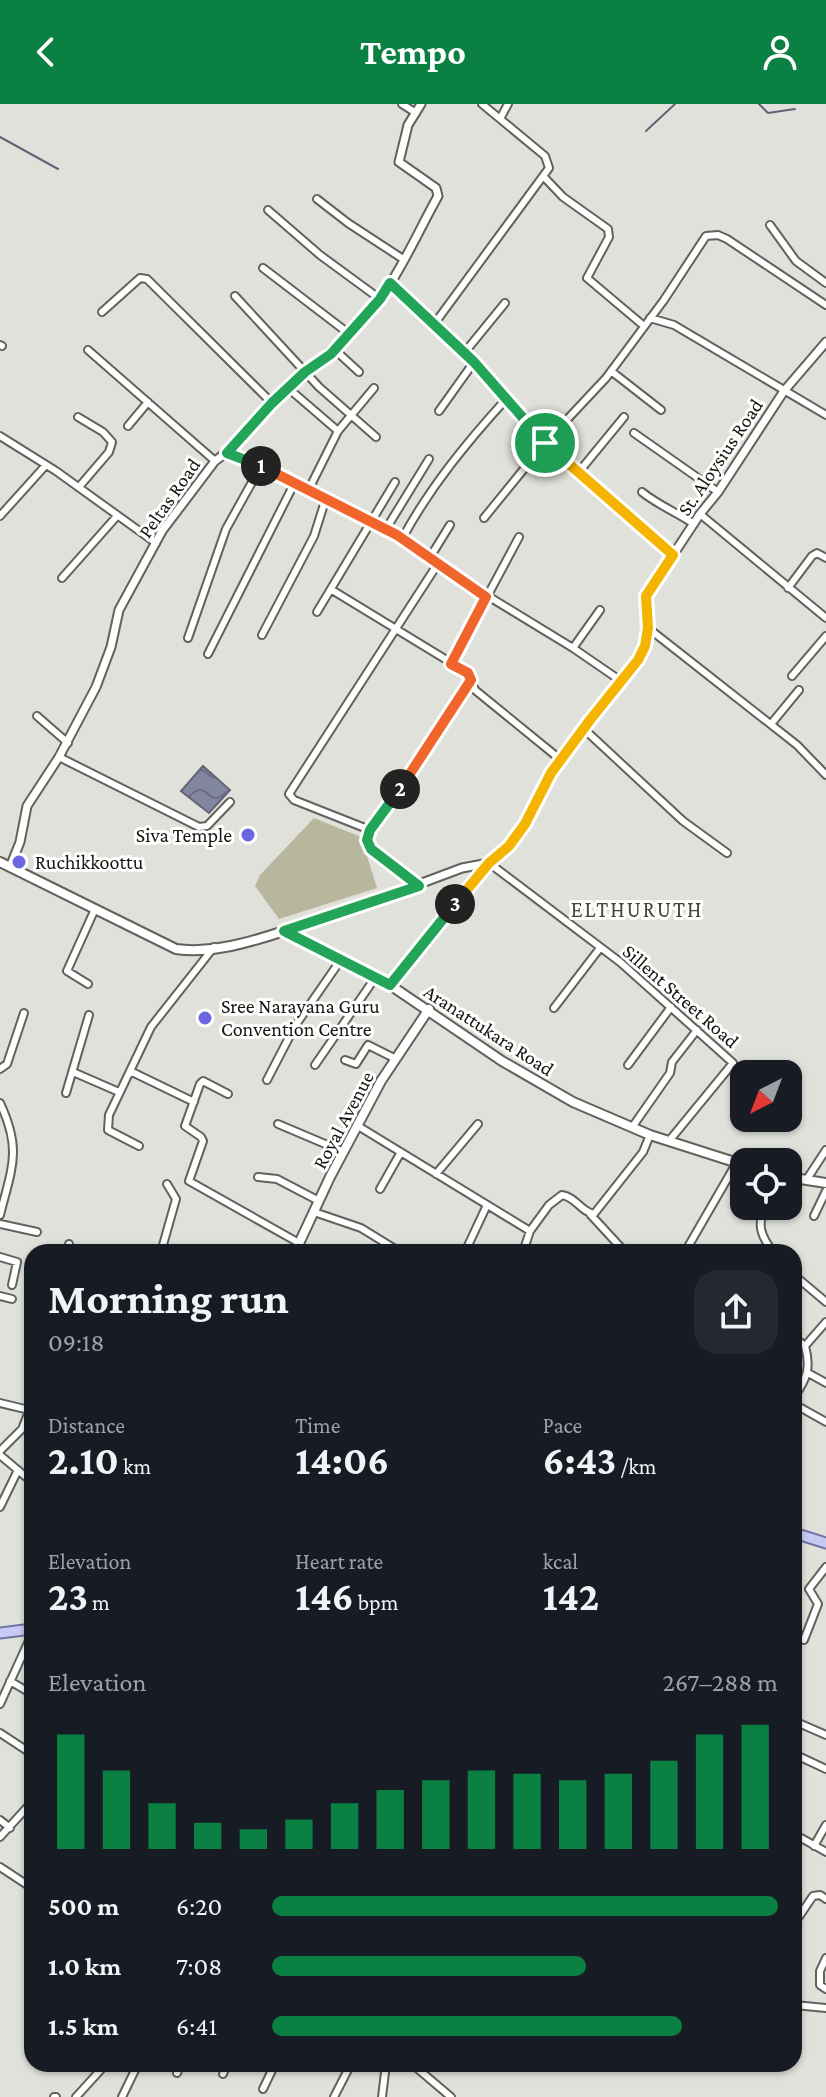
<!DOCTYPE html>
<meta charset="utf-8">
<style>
body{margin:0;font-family:"Crimson Pro",serif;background:#242831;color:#f1f3f6;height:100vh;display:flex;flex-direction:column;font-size:30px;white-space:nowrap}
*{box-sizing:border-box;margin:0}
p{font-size:26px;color:#9ea1a6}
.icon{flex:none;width:44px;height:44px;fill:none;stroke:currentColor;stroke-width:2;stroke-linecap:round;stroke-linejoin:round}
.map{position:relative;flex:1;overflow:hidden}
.panel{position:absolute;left:24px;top:1140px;width:778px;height:828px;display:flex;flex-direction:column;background:#171b24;border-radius:24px;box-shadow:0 2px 6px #0004}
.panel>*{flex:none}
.needle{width:52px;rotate:222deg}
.tools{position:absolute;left:730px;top:956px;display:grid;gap:16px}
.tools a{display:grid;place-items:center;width:72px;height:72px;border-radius:16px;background:#171b24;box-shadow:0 2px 6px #0004;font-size:40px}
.pin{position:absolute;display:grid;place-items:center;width:68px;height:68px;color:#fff;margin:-34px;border:4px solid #fff;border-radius:50%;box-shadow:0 2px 8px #0007}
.km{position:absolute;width:40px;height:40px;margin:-20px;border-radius:50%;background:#222;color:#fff;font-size:22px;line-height:40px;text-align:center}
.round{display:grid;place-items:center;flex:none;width:84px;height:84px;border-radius:24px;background:#242831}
.overview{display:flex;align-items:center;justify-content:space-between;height:136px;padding:0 24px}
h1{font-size:44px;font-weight:700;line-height:60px}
.stats{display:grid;grid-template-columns:repeat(3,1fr);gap:12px;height:136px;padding:8px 24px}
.stats div{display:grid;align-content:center}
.stats b{font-size:40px;font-weight:700}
.stats small{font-size:22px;font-weight:400}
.stats p{font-size:22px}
.chart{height:224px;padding:16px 24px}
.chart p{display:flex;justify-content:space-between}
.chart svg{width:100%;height:144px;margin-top:8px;stroke:#0b8043;stroke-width:6}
ul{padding:0 24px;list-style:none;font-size:26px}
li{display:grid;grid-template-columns:128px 96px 1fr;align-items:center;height:60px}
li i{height:20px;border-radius:10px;background:#0b8043}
header{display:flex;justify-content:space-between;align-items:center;height:104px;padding:0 24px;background:#0b8043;color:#fff;font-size:36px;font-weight:700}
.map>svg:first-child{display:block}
</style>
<header><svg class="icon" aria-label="back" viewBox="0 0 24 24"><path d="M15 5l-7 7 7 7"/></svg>Tempo<svg class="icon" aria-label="person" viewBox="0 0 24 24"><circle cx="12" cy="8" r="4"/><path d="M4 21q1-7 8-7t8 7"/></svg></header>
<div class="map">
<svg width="826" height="1993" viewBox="0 0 826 1993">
<defs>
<pattern id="water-waves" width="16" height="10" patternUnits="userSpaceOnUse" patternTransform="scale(2)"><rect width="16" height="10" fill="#8386a1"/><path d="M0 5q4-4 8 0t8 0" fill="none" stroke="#6a6c82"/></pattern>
</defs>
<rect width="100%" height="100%" fill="#e1e1db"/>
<!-- park -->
<path fill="#b8b79e" d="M314,714L361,733L377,784L279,815L255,782L260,771Z"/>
<!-- water -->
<path fill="url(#water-waves)" stroke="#626476" stroke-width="2" d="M203,662L230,686L209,709L181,687Z"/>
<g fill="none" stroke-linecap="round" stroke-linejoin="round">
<!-- stream -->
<path stroke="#626476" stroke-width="2" d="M759,0L768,9L795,5
M646,27L675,0
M0,33L58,65"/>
<defs>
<path id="minor" d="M402,0L416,9
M501,13L508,0
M544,73L563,93L608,125L609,133L587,174L644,222
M317,95L348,119L403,155
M268,106L320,151L380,195
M770,121L796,157L826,179
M263,164L348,229
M390,179L478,262L545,339L673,451
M235,192L319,283L376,333
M102,208L140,174L147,175L272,299
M650,214L674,221L826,311
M435,219L549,64L545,52L482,0
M0,241L2,242
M334,245L359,268
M88,246L215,357
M465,248L505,199
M611,267L661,306
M288,284L338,327
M439,307L474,258
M78,313L103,328L112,338L109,348L79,383
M128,322L148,298
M634,329L718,388
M0,332L56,367L156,439
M227,349L310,385L397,431L437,461L573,544L621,577
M578,369L624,313
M309,385L338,327L374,284
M642,388C658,401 676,408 694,420
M700,410L826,514
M0,412L46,361
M484,414L545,339L606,274L664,196L706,132L718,131L727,135L826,201
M386,425L429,355
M402,435C430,383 467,338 507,294
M429,455L450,421
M62,474L117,412
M788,484L812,452L817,449L826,454
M332,486L468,569L475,586L561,656
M317,508L395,378
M648,524L797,641L826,671
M262,531L314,432L326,394
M188,534L226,425L261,362
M573,544L600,506
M208,550L295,378
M451,560L519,433
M792,572L826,532
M37,612L68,639
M771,620L799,586
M584,625L683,717L727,749
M59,653L199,723L207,722L230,698
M370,726L294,696L289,690L437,461
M489,759L620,858L733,959L669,1037
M419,782L371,745L367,736L368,732L471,576
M88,880L67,867L95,805
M554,904L600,844
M345,956L356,960L368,941L396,955
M315,961L375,874
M628,961L671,903
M0,965L7,960L24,909
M130,967L194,998
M73,968L119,988
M267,976L295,922L340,857
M66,989L89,911
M228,990L203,977L200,980L185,1022L201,1033L203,1037L189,1077L299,1139
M278,1020L344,1048
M358,1022L530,1127L549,1101L562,1091C576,1093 581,1108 594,1110L643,1048L650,1031
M633,1022L670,969L672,958L697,926
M139,1042L108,1026L109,1011L151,923L214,843
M436,1070L478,1020
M258,1073L277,1075L319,1097
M807,1075L826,1046
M380,1085L401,1048
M766,1102C756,1120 761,1132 773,1148
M314,1108L361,1124L400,1148
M590,1110L625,1148
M0,1111C12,1063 22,1046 0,999
M814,1112L826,1087
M0,1120L37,1128
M68,1148L69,1140
M161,1148L176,1095L167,1080
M465,1148L487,1101
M523,1148L530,1127
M685,1148L737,1058
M0,1153L17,1158L12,1181
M794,1171L826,1198
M0,1192L12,1195
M794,1233L805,1242
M808,1269L826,1279
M794,1293C807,1275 811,1264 805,1242L826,1218
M0,1299L29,1306
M794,1300L826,1318
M0,1347L22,1325L32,1300
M0,1351L32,1378
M0,1403L18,1366
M804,1536L818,1500L809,1485L826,1463
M10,1577L32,1590
M0,1600L32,1530
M794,1617L826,1631
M0,1629L32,1650
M794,1650L826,1665
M0,1716L10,1724
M794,1730L826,1748
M0,1733L32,1698
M814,1742L826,1721
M0,1763L32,1784
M794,1820L813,1792L820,1791L826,1795
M826,1854L820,1867V1881L826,1885
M794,1901L826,1904
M412,1960L451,1993
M177,1969L181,1960
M223,1970L227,1960
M263,1985L275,1960
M54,1993H56
M76,1993L106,1960
M122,1993L138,1960
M334,1993L351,1960
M382,1993L386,1960"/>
<path id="tertiary" d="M673,451L700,410L718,388L784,287L826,238
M10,763L20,738L27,702L59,653L96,583L111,543L119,506L162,427L215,357C237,342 252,319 271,300C307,265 350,235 381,194C403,163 419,126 438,92L436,84L399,58L408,21L421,0
M284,827L334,812L462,764L489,759"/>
<path id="secondary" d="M0,758L176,845C211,850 251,838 284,827L390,881L502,957L573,998L650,1031L744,1061
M390,881L489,759L509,742L525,720L551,669L590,616L638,556L645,542L648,524L646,492L673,451
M788,1073L826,1079
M295,1148L330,1073L381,977L429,905"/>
<path id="primary" d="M794,1429L826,1439
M0,1529L32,1525"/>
</defs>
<!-- minor casing -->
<use href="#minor" stroke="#62625c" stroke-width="10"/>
<!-- tertiary casing -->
<use href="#tertiary" stroke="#62625c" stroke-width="11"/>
<!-- secondary casing -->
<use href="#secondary" stroke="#62625c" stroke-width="12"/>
<!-- primary casing -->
<use href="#primary" stroke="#7173a1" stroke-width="13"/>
<!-- minor -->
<use href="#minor" stroke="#fff" stroke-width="6"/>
<!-- tertiary -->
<use href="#tertiary" stroke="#fff" stroke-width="7"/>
<!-- secondary -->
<use href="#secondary" stroke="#fff" stroke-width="8"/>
<!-- primary -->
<use href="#primary" stroke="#c7caf4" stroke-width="9"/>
</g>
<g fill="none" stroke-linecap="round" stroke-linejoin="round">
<defs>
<path id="split-1" d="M261,362L227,349L272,299L305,268L331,250L380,195L390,179L474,258L545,339"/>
<path id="split-2" d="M261,362L397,431L486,493L451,560L468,569L471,576L400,685"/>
<path id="split-3" d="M400,685L370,726L367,736L371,745L419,782L284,827L390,881L455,800"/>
<path id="split-4" d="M455,800L489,759L509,742L525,720L551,669L590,616L638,556L645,542L648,524L646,492L673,451L545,339"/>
</defs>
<!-- split-1 casing -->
<use href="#split-1" stroke="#fff" stroke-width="16"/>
<!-- split-2 casing -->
<use href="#split-2" stroke="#fff" stroke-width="16"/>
<!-- split-3 casing -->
<use href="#split-3" stroke="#fff" stroke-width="16"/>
<!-- split-4 casing -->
<use href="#split-4" stroke="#fff" stroke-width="16"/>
<!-- split-1 -->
<use href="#split-1" stroke="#22a559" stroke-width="10"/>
<!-- split-2 -->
<use href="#split-2" stroke="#f0652b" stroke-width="10"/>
<!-- split-3 -->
<use href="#split-3" stroke="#22a559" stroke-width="10"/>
<!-- split-4 -->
<use href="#split-4" stroke="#f5b400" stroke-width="10"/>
</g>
<!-- markers -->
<g fill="#6b66e0" stroke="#fffffe" stroke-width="3">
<circle cx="248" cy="731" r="8"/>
<circle cx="19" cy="758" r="8"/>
<circle cx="205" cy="914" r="8"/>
</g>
<g text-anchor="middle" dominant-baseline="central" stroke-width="6" stroke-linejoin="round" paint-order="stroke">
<!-- street labels -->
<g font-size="20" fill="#151513" stroke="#fffffe">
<text transform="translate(720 353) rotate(-56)">St. Aloysius Road</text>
<text transform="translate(169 394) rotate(-55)">Peltas Road</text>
<text transform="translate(681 892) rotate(41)">Sillent Street Road</text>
<text transform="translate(489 926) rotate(33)">Aranattukara Road</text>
<text transform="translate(343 1016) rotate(-62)">Royal Avenue</text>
</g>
<!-- poi labels -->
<g font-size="20" fill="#151513" stroke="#fffffe" text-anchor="start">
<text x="232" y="731" text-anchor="end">Siva Temple</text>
<text x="35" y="758">Ruchikkoottu</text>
<text x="221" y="902">Sree Narayana Guru<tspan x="221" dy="23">Convention Centre</tspan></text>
</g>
<!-- neighbourhood labels -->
<g font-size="22" letter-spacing="2" fill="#464540" stroke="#fffffe">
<text x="637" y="805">ELTHURUTH</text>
</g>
</g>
</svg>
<div class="tools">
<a><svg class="needle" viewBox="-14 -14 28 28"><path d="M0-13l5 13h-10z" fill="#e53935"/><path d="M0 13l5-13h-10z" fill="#9ea1a6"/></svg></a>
<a><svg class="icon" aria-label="locate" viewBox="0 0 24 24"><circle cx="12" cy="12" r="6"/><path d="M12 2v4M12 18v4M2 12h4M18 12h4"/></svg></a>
</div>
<div class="pin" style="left:545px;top:339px;background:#1e9e55"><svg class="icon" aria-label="arrive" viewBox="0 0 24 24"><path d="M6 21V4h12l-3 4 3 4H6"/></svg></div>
<b class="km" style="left:261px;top:362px">1</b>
<b class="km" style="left:400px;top:685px">2</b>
<b class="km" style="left:455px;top:800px">3</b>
<section class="panel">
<div class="overview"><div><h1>Morning run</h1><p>09:18</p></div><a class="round"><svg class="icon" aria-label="share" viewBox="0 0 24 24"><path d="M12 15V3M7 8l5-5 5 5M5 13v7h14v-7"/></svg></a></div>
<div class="stats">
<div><p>Distance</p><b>2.10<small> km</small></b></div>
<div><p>Time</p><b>14:06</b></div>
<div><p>Pace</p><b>6:43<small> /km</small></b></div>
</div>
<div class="stats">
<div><p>Elevation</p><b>23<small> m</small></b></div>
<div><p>Heart rate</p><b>146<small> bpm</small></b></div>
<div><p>kcal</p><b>142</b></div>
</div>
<div class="chart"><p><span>Elevation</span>267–288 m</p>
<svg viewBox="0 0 160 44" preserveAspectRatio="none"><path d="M5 44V9M15 44V20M25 44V30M35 44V36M45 44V38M55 44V35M65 44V30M75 44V26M85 44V23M95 44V20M105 44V21M115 44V23M125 44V21M135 44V17M145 44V9M155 44V6"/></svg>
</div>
<ul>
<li><b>500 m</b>6:20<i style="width:100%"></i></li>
<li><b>1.0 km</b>7:08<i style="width:62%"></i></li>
<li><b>1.5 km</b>6:41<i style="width:81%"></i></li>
</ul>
</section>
</div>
